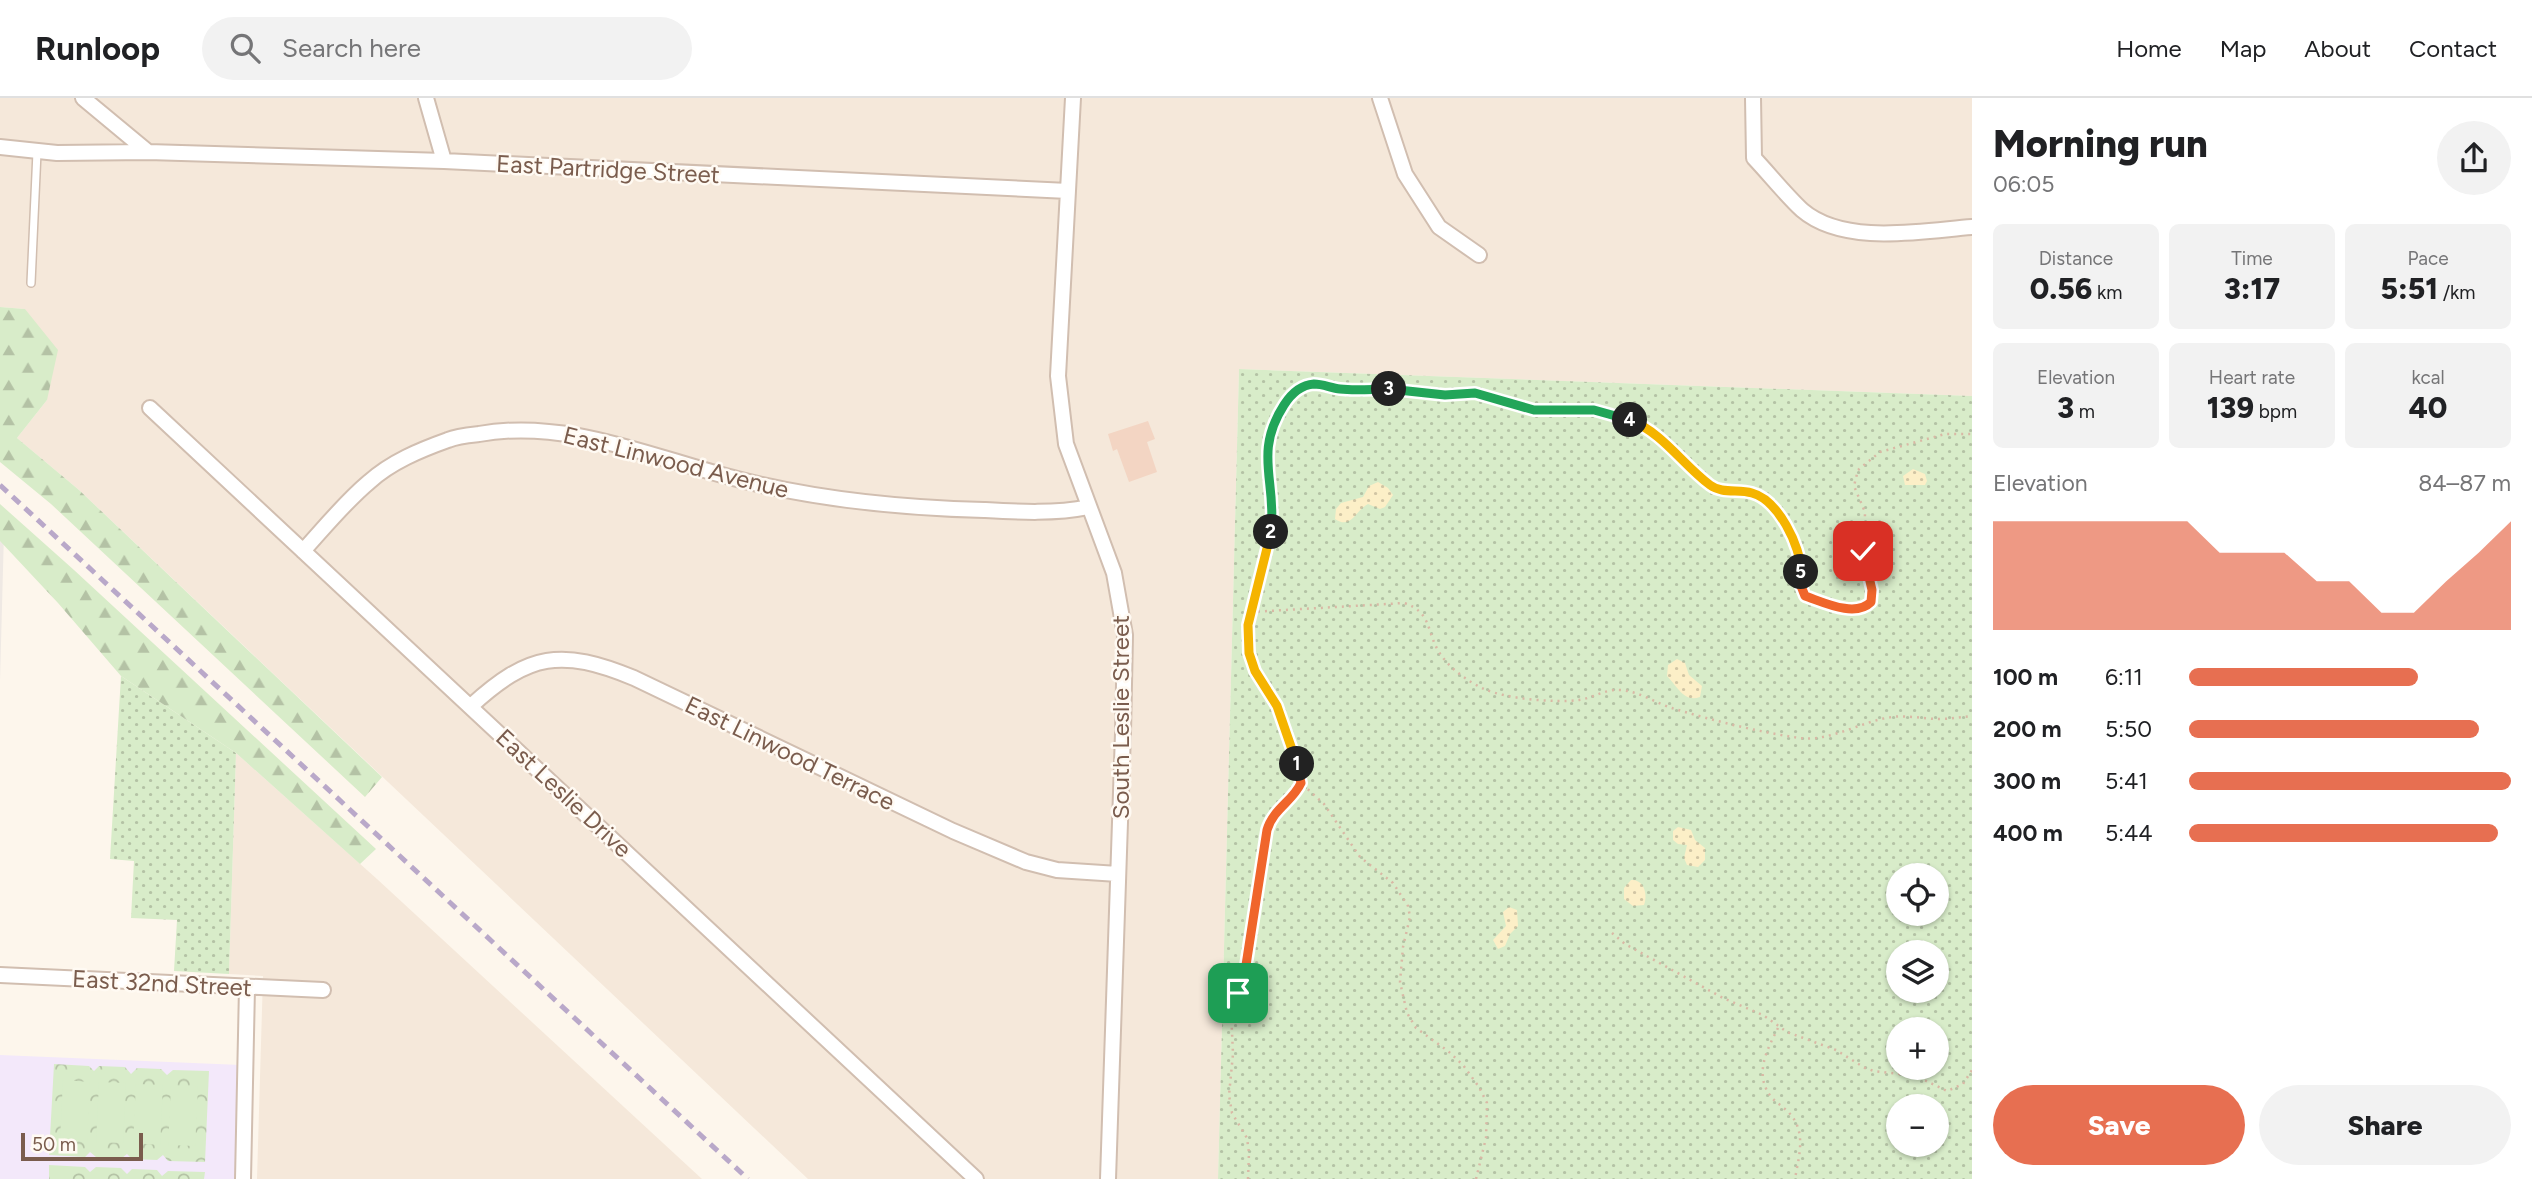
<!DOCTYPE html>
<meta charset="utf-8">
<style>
body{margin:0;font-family:Figtree,sans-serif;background:#f2f2f2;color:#202124;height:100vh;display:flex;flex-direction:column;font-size:26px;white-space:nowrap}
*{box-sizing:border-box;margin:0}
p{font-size:23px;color:#757577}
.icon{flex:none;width:38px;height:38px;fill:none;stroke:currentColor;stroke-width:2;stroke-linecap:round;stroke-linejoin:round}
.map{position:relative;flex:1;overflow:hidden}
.drawer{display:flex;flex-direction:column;background:#fff;width:560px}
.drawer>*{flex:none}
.tools{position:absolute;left:1886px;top:765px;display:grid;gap:14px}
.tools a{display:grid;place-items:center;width:63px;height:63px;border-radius:50%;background:#fff;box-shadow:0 2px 5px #0004;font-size:35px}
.scale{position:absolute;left:21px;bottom:18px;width:122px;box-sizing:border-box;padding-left:7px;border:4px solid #7a5c4d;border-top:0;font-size:19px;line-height:24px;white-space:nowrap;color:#7a5c4d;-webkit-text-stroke:5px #fffaf3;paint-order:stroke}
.pin{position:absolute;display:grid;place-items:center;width:60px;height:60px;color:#fff;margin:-30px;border-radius:14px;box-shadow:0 4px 10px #0006}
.km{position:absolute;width:35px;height:35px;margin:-18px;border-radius:50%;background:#222;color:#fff;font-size:19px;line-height:35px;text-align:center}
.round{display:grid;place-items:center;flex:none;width:74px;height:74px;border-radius:37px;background:#f2f2f2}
.headline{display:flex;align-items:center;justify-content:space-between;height:119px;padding:0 21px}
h1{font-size:38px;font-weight:800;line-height:52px}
.metrics{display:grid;grid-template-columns:repeat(3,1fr);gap:10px;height:119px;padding:7px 21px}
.metrics div{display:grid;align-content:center;border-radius:10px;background:#f2f2f2;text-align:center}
.metrics b{font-size:30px;font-weight:800}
.metrics small{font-size:19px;font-weight:400}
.metrics p{font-size:19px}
.chart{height:196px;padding:14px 21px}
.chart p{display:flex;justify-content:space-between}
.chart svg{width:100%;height:126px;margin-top:7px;fill:#e76f51;opacity:.7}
.cta{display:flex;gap:14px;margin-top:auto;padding:14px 21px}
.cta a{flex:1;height:80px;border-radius:42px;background:#e76f51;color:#fff;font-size:28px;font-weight:800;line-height:80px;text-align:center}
.cta a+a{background:#f2f2f2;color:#202124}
ul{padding:0 21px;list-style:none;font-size:23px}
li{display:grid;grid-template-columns:112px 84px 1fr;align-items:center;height:52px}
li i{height:18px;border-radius:9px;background:#e76f51}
header{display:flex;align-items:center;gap:42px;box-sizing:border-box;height:98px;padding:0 35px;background:#fff;border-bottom:2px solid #e0e0e0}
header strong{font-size:33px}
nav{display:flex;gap:38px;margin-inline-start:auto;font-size:24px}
.search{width:490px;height:63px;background:#f2f2f2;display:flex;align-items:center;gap:18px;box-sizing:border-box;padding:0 24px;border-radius:38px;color:#757577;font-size:26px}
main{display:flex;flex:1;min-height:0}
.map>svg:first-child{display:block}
</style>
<header>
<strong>Runloop</strong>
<div class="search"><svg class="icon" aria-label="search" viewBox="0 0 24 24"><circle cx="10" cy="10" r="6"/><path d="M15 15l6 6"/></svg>Search here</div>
<nav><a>Home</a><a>Map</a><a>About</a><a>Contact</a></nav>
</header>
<main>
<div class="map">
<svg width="1972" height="1081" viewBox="0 0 1972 1081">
<defs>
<pattern id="grass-dots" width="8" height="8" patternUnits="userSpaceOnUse" patternTransform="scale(1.75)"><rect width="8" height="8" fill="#d8ecc9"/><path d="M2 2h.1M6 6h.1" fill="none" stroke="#b4c2a5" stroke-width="1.8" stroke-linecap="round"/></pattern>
<pattern id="forest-firs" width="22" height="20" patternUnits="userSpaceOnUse" patternTransform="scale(1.75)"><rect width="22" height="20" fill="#d8ecc9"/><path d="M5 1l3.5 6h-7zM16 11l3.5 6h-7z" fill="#b4c2a5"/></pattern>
<pattern id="sand-dots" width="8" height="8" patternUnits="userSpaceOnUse" patternTransform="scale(1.75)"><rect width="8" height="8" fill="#fcefc7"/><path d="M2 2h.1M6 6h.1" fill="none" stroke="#d1c5a4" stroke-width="1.8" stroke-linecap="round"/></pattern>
<pattern id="park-crowns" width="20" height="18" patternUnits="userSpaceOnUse" patternTransform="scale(1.75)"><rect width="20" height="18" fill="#d8ecc9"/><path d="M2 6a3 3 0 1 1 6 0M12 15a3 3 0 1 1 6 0" fill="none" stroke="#b4c2a5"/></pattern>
</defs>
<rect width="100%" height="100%" fill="#fdf6ec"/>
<!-- residential -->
<path fill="#f5e8da" d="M0,0H1972V298L1239,271L1218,1081H808L79,392L17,340L47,302L25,211L0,209Z
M236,655L377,781L702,1081H257L263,878L229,876Z"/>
<!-- industrial -->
<path fill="#efe9e4" d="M0,434H4L0,583Z"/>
<!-- education -->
<path fill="#f3e8fa" d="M0,957L241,967L238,1081H0Z"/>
<!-- grass -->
<path fill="url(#grass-dots)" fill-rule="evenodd" d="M1239,271L1972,298V1081H1218ZM1899,777H1937V816H1899ZM1899,854H1937V892H1899ZM1899,931H1937V970H1899ZM1899,1008H1937V1046H1899Z
M121,578L236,655L229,876L174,873L177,822L131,820L134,763L110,761Z"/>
<!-- forest -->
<path fill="url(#forest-firs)" d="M0,209L25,211L58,252L47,302L17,340L79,392L382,679L365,699L51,406L0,364Z
M0,406L74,472L376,751L360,766L236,655L121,578L58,505L0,443Z"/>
<!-- sand -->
<path fill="url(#sand-dots)" d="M1913,371L1925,376L1927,383L1925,387H1905L1903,378Z
M1378,384L1388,390L1393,397L1385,409L1380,411L1368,406C1355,413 1351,432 1335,421L1336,411L1341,405L1363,399L1369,388Z
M1677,561L1685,565L1689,577L1702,588L1700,599C1684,605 1677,588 1667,578L1668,567Z
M1678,729L1691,732L1695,742L1705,750V762L1698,769L1687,767L1684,760L1687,747L1678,746L1673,742V733Z
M1631,782C1644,781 1648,796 1644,807L1633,808L1624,801V790Z
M1509,809L1517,812L1518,828L1510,836L1505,848L1498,851L1493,842L1506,828L1503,814Z"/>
<!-- park -->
<path fill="url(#park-crowns)" d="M54,966L89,968L94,973L99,968L125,969L131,976L137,970L161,971L167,977L173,972L209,973L205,1064L168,1063L163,1057L157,1062L132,1061L127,1056L122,1060L96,1059L90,1054L85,1059L49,1057Z
M49,1067L85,1069L90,1074L96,1069L121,1070L127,1076L132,1071L157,1072L162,1078L168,1073L205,1074L204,1081H49Z"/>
<!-- garden -->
<path fill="#d8ecc9" d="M63,982L90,984L87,1043L60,1042Z
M99,984L126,985L123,1045L96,1044Z
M136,986L163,987L160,1047L133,1045Z
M171,988L198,989L195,1048L168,1047Z"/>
<!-- building -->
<path fill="#f3d5c3" d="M1148,323L1155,341L1147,344L1157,374L1129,384L1117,351L1113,353L1108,336Z"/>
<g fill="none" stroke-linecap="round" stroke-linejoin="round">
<defs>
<path id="service" d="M31,185L37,54"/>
<path id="minor" d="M83,0L148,54L444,63L1068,93
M426,0L444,63
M1073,0L1058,278L1066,346L1114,475L1125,537L1123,635L1108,1081
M1380,0L1405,76L1439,129L1479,157
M1753,0L1754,60C1770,77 1785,96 1802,112C1844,148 1922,133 1972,129
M0,49L57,55L148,54
M150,310L976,1081
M303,453C324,430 345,404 369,384C391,364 420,352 448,342C457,338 469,337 479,336C567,320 653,360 737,381C819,402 900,410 984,412C1020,414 1054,416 1089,409
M471,608C529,555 561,550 634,580L953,733L1026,764L1057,772L1118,776
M0,877L323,892
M243,1081L247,889"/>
</defs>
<!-- service casing -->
<use href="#service" stroke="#d1beb0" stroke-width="10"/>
<!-- minor casing -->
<use href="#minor" stroke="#d1beb0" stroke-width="18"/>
<!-- path -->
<path stroke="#d9b8a5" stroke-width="2.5" stroke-dasharray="2 5" stroke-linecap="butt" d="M1251,514L1404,505C1432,514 1426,533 1439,554C1449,570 1467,583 1484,591C1507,601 1554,605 1579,602C1593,600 1605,591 1620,592C1639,593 1657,606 1675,611C1715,623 1758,634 1800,640C1830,644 1862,623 1892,619C1908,617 1924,621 1940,621C1951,621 1961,619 1972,618
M1612,835L1625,846L1723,900L1763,917L1787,934L1836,952L1865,970L1874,973L1916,978L1947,993L1963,986L1972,972
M1778,930C1767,952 1753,977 1772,1000C1779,1007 1790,1013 1795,1023C1805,1041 1798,1062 1795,1081
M1248,1081L1249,1055L1247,1040L1232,1015L1229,997L1233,956L1231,913L1244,880L1269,725L1301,686
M1476,1081L1486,1040L1487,1005L1479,989L1463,967L1448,953L1416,930L1407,915L1400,884L1403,849L1410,819L1408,808L1393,785L1360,759L1324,706L1301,685L1277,608L1251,563L1247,534L1272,422L1266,353L1274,324L1293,295L1306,288L1314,286L1352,292L1396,291L1445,297L1475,295L1534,312H1594L1620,318L1645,329L1661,341L1715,390L1749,394L1767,403L1795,442L1800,460L1802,493L1809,499L1853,511L1868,507L1872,492L1864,460L1865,414L1854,388L1858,372L1880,354L1945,336H1972"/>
<!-- service -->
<use href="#service" stroke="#fff" stroke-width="7"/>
<!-- minor -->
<use href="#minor" stroke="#fff" stroke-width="14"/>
<!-- rail -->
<path stroke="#b9a8c9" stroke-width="5" stroke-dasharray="10 7" stroke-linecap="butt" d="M0,387L748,1081"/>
</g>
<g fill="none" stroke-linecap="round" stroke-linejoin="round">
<defs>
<path id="split-1" d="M1238,895L1244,880L1267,732C1273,711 1293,703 1301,685L1297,666"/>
<path id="split-2" d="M1271,434L1248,527L1249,555L1255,573L1277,608L1297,666"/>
<path id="split-3" d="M1271,434C1277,384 1253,355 1284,307C1291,296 1300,287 1314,286C1323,286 1331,290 1340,291C1356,293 1373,291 1389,291"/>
<path id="split-4" d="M1389,291L1445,297L1475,295L1534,312H1594L1630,322"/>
<path id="split-5" d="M1630,322C1663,335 1682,366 1710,387C1722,396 1738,391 1752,395C1778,402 1801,448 1801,474"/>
<path id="split-6" d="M1801,474V488L1805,498C1823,504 1855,520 1871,504L1872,492L1863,453"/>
</defs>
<!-- split-1 casing -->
<use href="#split-1" stroke="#fff" stroke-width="14"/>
<!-- split-2 casing -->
<use href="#split-2" stroke="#fff" stroke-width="14"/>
<!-- split-3 casing -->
<use href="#split-3" stroke="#fff" stroke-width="14"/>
<!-- split-4 casing -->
<use href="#split-4" stroke="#fff" stroke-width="14"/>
<!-- split-5 casing -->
<use href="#split-5" stroke="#fff" stroke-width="14"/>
<!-- split-6 casing -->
<use href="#split-6" stroke="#fff" stroke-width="14"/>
<!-- split-1 -->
<use href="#split-1" stroke="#f0652b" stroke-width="9"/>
<!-- split-2 -->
<use href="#split-2" stroke="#f5b400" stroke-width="9"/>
<!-- split-3 -->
<use href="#split-3" stroke="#22a559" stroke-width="9"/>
<!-- split-4 -->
<use href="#split-4" stroke="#22a559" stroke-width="9"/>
<!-- split-5 -->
<use href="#split-5" stroke="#f5b400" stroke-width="9"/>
<!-- split-6 -->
<use href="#split-6" stroke="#f0652b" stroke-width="9"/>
</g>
<g text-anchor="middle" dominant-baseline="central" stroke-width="5" stroke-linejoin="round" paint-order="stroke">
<!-- street labels -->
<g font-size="24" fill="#7a5c4d" stroke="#fffaf3">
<text transform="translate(608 71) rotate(3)">East Partridge Street</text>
<text transform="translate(676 364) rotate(14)">East Linwood Avenue</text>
<text transform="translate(1120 619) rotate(-90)">South Leslie Street</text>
<text transform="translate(790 655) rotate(26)">East Linwood Terrace</text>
<text transform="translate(564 695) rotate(43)">East Leslie Drive</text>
<text transform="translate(162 885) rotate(3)">East 32nd Street</text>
</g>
</g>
</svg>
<div class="tools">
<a><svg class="icon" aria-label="locate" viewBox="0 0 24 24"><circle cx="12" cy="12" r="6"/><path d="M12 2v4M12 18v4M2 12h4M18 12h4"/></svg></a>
<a><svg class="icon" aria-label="layers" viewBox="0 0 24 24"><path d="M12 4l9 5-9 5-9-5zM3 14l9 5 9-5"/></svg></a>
<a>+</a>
<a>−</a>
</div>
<div class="scale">50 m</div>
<div class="pin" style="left:1238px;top:895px;background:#1e9e55"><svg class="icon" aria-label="arrive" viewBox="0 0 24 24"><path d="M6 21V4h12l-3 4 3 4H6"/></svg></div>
<div class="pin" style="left:1863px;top:453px;background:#d93025"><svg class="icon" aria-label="check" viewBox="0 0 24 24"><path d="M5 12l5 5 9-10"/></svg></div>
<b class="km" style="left:1297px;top:666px">1</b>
<b class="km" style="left:1271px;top:434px">2</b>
<b class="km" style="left:1389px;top:291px">3</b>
<b class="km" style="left:1630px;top:322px">4</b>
<b class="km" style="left:1801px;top:474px">5</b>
</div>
<section class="drawer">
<div class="headline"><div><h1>Morning run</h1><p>06:05</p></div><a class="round"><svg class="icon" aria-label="share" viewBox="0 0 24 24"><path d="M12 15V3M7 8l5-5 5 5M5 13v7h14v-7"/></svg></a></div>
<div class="metrics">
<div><p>Distance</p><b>0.56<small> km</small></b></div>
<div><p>Time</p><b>3:17</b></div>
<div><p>Pace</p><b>5:51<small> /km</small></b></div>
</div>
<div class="metrics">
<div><p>Elevation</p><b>3<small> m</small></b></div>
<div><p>Heart rate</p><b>139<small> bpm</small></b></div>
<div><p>kcal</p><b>40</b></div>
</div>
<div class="chart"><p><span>Elevation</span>84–87 m</p>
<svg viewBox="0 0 160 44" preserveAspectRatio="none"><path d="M0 44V6L10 6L20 6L30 6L40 6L50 6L60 6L70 17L80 17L90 17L100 27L110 27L120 38L130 38L140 27L150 17L160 6V44z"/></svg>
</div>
<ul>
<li><b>100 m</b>6:11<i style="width:71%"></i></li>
<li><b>200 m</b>5:50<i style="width:90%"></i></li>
<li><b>300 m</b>5:41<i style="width:100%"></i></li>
<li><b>400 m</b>5:44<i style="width:96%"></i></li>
</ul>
<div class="cta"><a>Save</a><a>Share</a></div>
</section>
</main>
